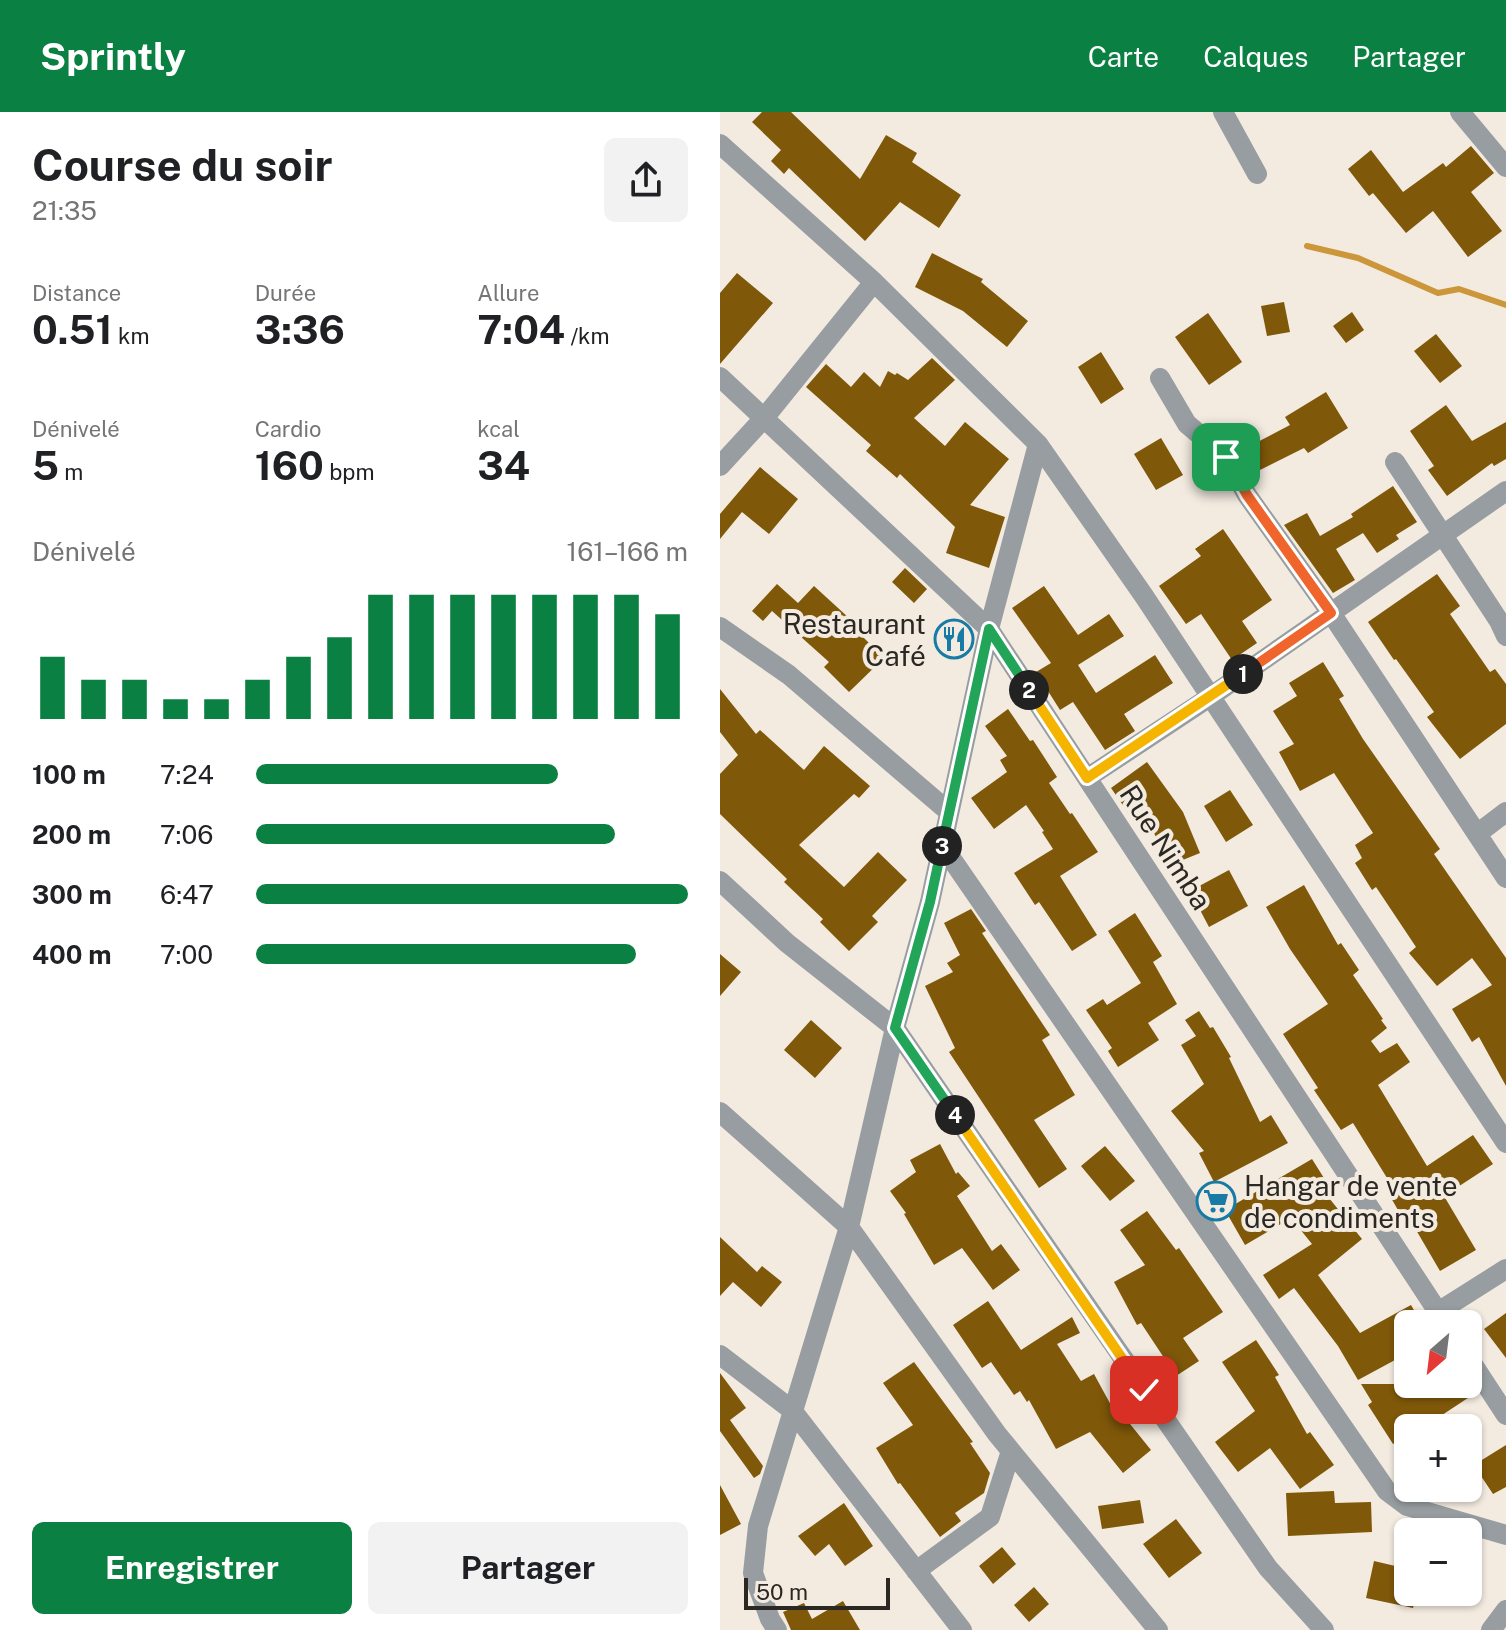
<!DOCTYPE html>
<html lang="fr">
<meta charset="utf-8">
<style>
body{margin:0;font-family:"Public Sans",sans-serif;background:#f2f2f2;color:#202124;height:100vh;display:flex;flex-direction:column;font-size:30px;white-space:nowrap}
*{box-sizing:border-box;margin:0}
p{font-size:26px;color:#757577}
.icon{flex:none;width:44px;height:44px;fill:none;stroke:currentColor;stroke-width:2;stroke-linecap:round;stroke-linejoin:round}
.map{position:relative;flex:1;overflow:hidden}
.side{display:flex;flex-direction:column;background:#fff;width:720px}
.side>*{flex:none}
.needle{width:52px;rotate:208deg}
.tools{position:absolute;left:674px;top:1198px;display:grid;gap:16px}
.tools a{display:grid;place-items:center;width:88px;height:88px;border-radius:12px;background:#fff;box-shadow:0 2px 6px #0004;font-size:40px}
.scale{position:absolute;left:24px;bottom:20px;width:146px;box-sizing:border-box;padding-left:8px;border:4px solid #2b2823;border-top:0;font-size:22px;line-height:28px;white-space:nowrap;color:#2b2823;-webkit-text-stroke:6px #f3ebe0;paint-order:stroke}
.pin{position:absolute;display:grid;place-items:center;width:68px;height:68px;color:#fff;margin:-34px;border-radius:16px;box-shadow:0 4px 12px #0006}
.km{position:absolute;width:40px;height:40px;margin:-20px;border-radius:50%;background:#222;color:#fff;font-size:22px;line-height:40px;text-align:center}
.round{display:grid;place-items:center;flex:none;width:84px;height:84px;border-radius:12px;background:#f2f2f2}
.headline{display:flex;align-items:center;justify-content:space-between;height:136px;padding:0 32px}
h1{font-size:44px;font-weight:700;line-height:60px}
.stats{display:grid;grid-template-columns:repeat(3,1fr);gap:12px;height:136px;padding:8px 32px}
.stats div{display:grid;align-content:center}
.stats b{font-size:40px;font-weight:700}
.stats small{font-size:22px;font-weight:400}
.stats p{font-size:22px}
.chart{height:224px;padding:16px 32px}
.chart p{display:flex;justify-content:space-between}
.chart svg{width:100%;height:144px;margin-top:8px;stroke:#0b8043;stroke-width:6}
.action{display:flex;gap:16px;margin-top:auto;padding:16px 32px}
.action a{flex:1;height:92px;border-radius:12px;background:#0b8043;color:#fff;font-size:32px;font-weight:700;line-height:92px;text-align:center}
.action a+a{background:#f2f2f2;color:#202124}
ul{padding:0 32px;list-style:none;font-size:26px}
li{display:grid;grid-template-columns:128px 96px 1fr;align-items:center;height:60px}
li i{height:20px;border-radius:10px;background:#0b8043}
header{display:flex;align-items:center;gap:48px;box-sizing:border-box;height:112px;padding:0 40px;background:#0b8043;color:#fff}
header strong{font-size:38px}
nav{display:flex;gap:44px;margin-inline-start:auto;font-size:28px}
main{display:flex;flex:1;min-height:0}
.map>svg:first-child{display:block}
</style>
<header>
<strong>Sprintly</strong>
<nav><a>Carte</a><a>Calques</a><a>Partager</a></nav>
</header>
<main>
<section class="side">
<div class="headline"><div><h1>Course du soir</h1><p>21:35</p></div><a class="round"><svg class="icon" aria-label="share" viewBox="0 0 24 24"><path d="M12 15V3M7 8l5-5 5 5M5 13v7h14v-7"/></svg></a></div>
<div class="stats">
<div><p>Distance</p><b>0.51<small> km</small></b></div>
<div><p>Durée</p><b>3:36</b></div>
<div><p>Allure</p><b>7:04<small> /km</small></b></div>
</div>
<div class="stats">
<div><p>Dénivelé</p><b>5<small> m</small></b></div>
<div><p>Cardio</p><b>160<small> bpm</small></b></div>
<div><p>kcal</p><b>34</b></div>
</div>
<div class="chart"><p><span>Dénivelé</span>161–166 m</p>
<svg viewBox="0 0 160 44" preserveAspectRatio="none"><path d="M5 44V25M15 44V32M25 44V32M35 44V38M45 44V38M55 44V32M65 44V25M75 44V19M85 44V6M95 44V6M105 44V6M115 44V6M125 44V6M135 44V6M145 44V6M155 44V12"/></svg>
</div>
<ul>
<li><b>100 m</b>7:24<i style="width:70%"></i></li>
<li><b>200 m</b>7:06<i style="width:83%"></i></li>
<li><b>300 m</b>6:47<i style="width:100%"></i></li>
<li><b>400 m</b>7:00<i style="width:88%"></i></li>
</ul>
<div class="action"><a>Enregistrer</a><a>Partager</a></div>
</section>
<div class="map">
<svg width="786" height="1518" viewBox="0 0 786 1518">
<rect width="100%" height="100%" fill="#f3ebe0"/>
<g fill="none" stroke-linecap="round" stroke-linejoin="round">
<!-- stream -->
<path stroke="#cc963b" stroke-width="6" d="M587,134L638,146L718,181L739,177L786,193"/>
</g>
<!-- building -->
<path fill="#7f5809" d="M42,0H71L140,67L166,23L197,41L192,50L241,83L219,116L180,90L145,129L69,56L64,62L51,49L61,38L32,10Z
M751,34L774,61L751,80L782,119L748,145L713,99L686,121L653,81L649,84L628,57L651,38L683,80L723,51L726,55Z
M212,141L263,167L261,170L308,209L287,235L243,199L195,175Z
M17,161L53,191L0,252V181Z
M564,190L570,220L547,224L541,194Z
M632,200L644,218L626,231L613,214Z
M488,201L522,250L489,273L455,225Z
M716,222L742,254L720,271L694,239Z
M381,240L404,277L381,292L358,255Z
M212,246L235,268L194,306L225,334L245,310L289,347L250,393L285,405L269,456L226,441L235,415L180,362L177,366L146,339L151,333L86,275L106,252L131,275L144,260L160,275L168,259L175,263L177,261L188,268Z
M606,280L628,316L588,341L584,336L536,360L524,337L570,313L565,305Z
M726,293L752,329L786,310V347L774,354L772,351L727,384L708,358L714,354L690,319Z
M441,326L463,363L436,378L414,342Z
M40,355L78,387L49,422L22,400L0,427V402Z
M673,374L697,410L676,423L679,427L657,441L643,421L616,437L635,468L613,481L564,413L587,401L600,424L633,405L631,402Z
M503,417L552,488L522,509L537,531L512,548L481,502L466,512L439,474L481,444L475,437Z
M185,456L207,477L194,491L172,470Z
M717,462L740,494L730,502L770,560L775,557L786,572V612L740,647L707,605L714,600L676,547L674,548L648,510Z
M57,472L78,491L94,474L129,506L126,508L164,546L129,580L104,555L109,550L52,499L43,509L32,499Z
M324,474L358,523L389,502L404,524L358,553L376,581L435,543L453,571L404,602L415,619L385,638L353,590L340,598L316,560L331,551L292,496Z
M603,550L624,584L619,587L643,627L720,737L714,742L786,846V974L759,925L752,930L732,897L772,873L752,846L717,874L689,841L696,835L656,775L652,778L635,751L642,746L635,733L653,721L614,661L580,679L559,640L574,632L553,599L577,584L569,571Z
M0,577L36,622L40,618L84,658L104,634L150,674L139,686L134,682L79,733L124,775L158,740L187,768L152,804L158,810L129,839L100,810L103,807L64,770L67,767L0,702V662L18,643L0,620Z
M288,597L310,629L313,628L337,665L329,671L350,702L352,701L378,740L340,764L377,823L352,839L319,790L315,793L294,761L333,737L322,720L324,719L306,693L274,717L251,686L287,660L280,648L287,644L265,614Z
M427,650L463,700L480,741L448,754L432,716L423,722L391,676Z
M510,678L533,713L506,730L484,694Z
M509,758L528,794L489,815L470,779Z
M584,773L618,833L621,831L639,858L633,863L663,907L661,908L667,916L651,929L660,941L677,931L690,950L658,973L707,1054L753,1023L773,1052L724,1084L756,1138L720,1159L692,1111L687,1114L666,1077L672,1074L633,1011L621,1018L594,978L598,976L563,922L608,892L570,837L546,795Z
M251,797L266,819L262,821L330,923L322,928L355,983L314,1008L347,1057L319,1076L229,940L235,936L205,874L233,860L227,851L240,843L224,811Z
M415,801L442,844L433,850L457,892L428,911L439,928L398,955L388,939L392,936L366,898L383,887L387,893L421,871L388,819Z
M0,842L21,860L0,884Z
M479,899L490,916L493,915L511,945L509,946L540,1010L551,1003L568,1031L494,1070L479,1041L484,1039L451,999L484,972L461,933L476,924L465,908Z
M91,908L122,936L95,966L64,938Z
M220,1032L236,1062L238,1060L250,1074L237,1084L272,1139L281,1132L300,1158L273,1178L242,1136L214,1153L184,1102L186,1101L170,1079L196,1060L190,1048Z
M385,1034L415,1069L390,1089L361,1054Z
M592,1047L614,1082L609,1086L642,1127L598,1163L640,1221L691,1193L702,1212H688V1241L638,1268L618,1234L574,1176L559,1187L543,1163L592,1132L571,1106L525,1133L505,1098Z
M427,1099L456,1138L459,1136L503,1200L463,1226L479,1249L456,1264L421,1211L417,1213L394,1170L425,1153L400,1118Z
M0,1125L37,1160L42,1154L62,1170L41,1195L13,1170L0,1184Z
M268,1189L301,1238L352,1205L360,1221L337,1232L361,1269L374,1262L398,1306L402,1302L431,1338L403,1361L370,1320L336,1337L309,1288L307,1290L300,1279L294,1283L271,1250L262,1256L233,1213Z
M786,1201V1246L764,1217Z
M536,1228L559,1263L555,1265L587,1322L590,1320L614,1353L580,1377L550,1336L518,1360L495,1330L535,1299L502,1250Z
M194,1250L253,1330L250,1331L270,1361L264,1381L235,1401L241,1409L220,1425L180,1371L178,1372L156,1336L193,1313L163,1271Z
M0,1261L26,1296L10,1308L43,1354L40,1362L34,1366L0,1319Z
M641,1272H743L751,1284L719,1305L718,1303L697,1316H688V1322L673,1332L648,1293L652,1290Z
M786,1333V1375L773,1382L757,1358V1351Z
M0,1373L21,1412L0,1423Z
M614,1379L615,1391L651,1390L652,1420L568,1424L566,1381Z
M420,1388L424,1411L382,1417L378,1394Z
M124,1391L153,1434L125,1454L109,1432L95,1444L78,1424Z
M456,1407L482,1441L449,1466L423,1432Z
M282,1435L296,1452L273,1472L259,1454Z
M654,1449L688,1457V1480H697L693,1496L646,1486Z
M314,1475L329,1492L309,1510L294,1493Z
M123,1489L140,1518H71L63,1500L84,1491L92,1507Z"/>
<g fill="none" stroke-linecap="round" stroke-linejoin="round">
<!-- minor -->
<path stroke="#979da0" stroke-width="20" d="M503,0L537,62
M740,0L786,55
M0,32L154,170L318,332L424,484L786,1031
M0,265L269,517L726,1212
M440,266L467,312L506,345L527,383L611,501L786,766
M675,350L779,509L786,524
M0,354L45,305L154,170
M0,515L69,563L229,700
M367,666L490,585L786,379
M757,722L786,700
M222,733L667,1379L687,1394L786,1423
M0,769L67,831L175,916L548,1456L604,1518
M0,1000L129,1115L277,1322L438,1518
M718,1200L786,1157
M0,1243L72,1298L242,1518
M748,1245L786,1303
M196,1459L270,1405L291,1339
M57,1518L50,1507L33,1461L38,1414L129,1115L175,916L210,790L269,517L318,332
M771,1518L786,1498"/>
</g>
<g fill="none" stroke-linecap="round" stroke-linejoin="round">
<defs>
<path id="split-1" d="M506,345L527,383L611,501L523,562"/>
<path id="split-2" d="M309,578L367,666L523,562"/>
<path id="split-3" d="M222,734L269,517L309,578"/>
<path id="split-4" d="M222,734L210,790L175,916L235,1003"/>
<path id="split-5" d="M235,1003L424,1278"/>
</defs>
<!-- split-1 casing -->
<use href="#split-1" stroke="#fff" stroke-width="16"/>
<!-- split-2 casing -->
<use href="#split-2" stroke="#fff" stroke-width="16"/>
<!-- split-3 casing -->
<use href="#split-3" stroke="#fff" stroke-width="16"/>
<!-- split-4 casing -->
<use href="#split-4" stroke="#fff" stroke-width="16"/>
<!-- split-5 casing -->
<use href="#split-5" stroke="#fff" stroke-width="16"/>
<!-- split-1 -->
<use href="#split-1" stroke="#f0652b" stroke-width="10"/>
<!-- split-2 -->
<use href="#split-2" stroke="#f5b400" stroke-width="10"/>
<!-- split-3 -->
<use href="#split-3" stroke="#22a559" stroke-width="10"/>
<!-- split-4 -->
<use href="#split-4" stroke="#22a559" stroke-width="10"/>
<!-- split-5 -->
<use href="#split-5" stroke="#f5b400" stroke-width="10"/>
</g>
<!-- icons -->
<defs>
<symbol id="restaurant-ring" viewBox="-11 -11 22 22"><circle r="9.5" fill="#f3ebe0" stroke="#177ba6" stroke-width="1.5"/><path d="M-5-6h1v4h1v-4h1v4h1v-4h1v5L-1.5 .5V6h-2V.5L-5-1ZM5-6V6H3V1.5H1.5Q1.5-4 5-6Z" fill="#177ba6"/></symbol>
<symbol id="supermarket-ring" viewBox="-11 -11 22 22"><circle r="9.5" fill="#f3ebe0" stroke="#177ba6" stroke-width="1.5"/><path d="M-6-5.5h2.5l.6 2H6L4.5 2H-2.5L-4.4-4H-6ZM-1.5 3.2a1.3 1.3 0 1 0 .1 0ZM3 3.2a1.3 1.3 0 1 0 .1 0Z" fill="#177ba6"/></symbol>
</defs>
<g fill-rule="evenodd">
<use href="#restaurant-ring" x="212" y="505" width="44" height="44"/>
<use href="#supermarket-ring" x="474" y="1067" width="44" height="44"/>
</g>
<g text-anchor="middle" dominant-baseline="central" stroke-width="8" stroke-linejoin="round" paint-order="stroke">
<!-- poi labels -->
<g font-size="28" fill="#2b2823" stroke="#f3ebe0" text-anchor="end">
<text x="206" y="511">Restaurant<tspan x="206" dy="32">Café</tspan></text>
<text x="524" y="1073" text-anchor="start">Hangar de vente<tspan x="524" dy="32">de condiments</tspan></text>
</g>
<!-- street labels -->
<g font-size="28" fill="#2b2823" stroke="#f3ebe0">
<text transform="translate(446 735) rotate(57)">Rue Nimba</text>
</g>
</g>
</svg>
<div class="tools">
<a><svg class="needle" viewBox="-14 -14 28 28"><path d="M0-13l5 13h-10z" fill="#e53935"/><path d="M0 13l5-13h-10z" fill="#757577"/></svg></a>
<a>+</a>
<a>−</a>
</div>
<div class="scale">50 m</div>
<div class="pin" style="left:506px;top:345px;background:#1e9e55"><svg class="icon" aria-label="arrive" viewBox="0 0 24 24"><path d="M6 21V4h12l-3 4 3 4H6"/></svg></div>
<div class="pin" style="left:424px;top:1278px;background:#d93025"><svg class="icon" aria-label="check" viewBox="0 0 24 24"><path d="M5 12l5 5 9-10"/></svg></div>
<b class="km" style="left:523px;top:562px">1</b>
<b class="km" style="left:309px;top:578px">2</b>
<b class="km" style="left:222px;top:734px">3</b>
<b class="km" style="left:235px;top:1003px">4</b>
</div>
</main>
